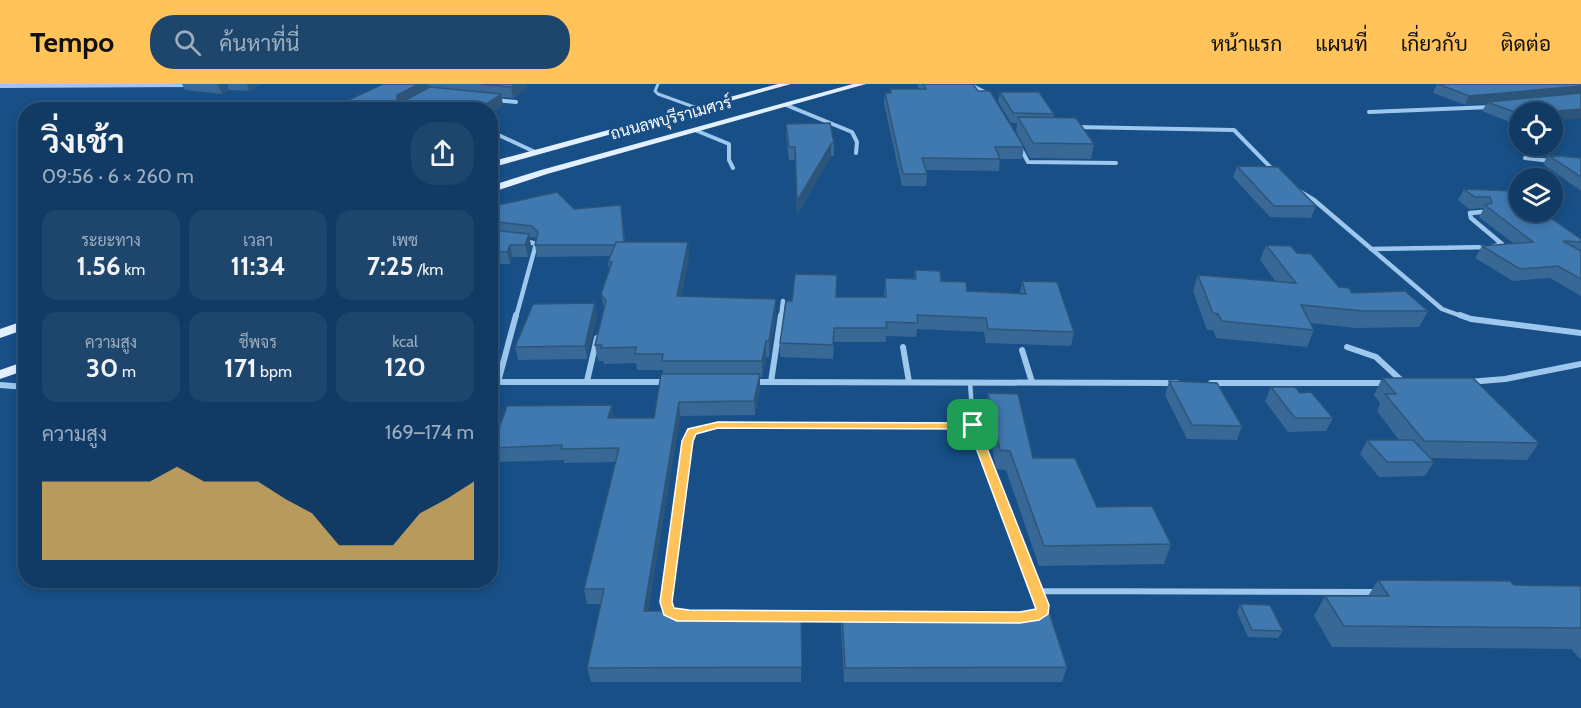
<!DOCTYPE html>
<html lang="th">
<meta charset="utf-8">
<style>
body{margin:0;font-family:Cabin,Sarabun,sans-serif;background:#1e466d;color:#f1f3f6;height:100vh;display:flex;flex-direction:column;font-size:22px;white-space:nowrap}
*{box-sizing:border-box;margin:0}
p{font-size:20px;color:#9cadbf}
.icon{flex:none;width:33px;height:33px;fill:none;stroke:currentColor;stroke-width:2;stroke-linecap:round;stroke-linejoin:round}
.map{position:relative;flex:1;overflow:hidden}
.drawer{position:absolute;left:18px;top:18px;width:480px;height:486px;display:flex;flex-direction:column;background:#113b64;border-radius:24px;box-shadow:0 3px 9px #0003,0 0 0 2px #305578}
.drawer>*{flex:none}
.fabs{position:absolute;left:1509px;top:18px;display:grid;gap:12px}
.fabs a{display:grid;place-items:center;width:54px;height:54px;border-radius:50%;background:#113b64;box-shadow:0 3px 9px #0003,0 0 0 2px #305578;font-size:30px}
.pin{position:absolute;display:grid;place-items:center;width:51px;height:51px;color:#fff;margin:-26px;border-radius:12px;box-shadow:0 3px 9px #0006}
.round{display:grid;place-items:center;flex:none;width:63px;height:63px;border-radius:24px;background:#1e466d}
.head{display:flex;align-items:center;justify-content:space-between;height:102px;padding:0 24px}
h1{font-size:33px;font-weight:700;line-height:45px}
.metrics{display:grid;grid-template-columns:repeat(3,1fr);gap:9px;height:102px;padding:6px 24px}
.metrics div{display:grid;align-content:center;border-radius:15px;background:#1e466d;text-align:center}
.metrics b{font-size:26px;font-weight:700}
.metrics small{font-size:16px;font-weight:400}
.metrics p{font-size:16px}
.chart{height:168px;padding:12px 24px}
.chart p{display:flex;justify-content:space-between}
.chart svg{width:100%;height:108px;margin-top:6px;fill:#ffc359;opacity:.7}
header{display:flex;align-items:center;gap:36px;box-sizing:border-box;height:84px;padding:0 30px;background:#ffc359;color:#111}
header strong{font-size:28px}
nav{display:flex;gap:33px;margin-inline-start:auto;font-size:21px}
.search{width:420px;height:54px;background:#1e466d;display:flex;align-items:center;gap:15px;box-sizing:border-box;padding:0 21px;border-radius:24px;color:#9cadbf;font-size:22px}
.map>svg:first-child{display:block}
</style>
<header>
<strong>Tempo</strong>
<div class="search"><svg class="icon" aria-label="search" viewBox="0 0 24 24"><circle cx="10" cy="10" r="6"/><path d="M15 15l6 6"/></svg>ค้นหาที่นี่</div>
<nav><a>หน้าแรก</a><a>แผนที่</a><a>เกี่ยวกับ</a><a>ติดต่อ</a></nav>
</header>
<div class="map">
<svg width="1581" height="624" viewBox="0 0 1581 624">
<rect width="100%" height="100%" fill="#174f86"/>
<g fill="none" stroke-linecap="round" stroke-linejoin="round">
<!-- service-far2 -->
<path stroke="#9dc7ed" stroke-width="3" d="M658,0L655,7L658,10L697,24"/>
<!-- service-far1 -->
<path stroke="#9dc7ed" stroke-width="4.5" d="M970,298L973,341L997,403
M681,403L687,357L692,347L718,341H973"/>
<!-- service -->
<path stroke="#9dc7ed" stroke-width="6" d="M996,402L1042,521L1043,526L1039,531
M1036,507L1376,508
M674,530L668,527L666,518L681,402
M796,532L848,533"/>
<!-- minor-far2 -->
<path stroke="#9dc7ed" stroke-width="4" d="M969,0L990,11
M0,2L190,1
M495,16L516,18
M786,21L852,48L857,58L856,69
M1369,28L1491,23
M1075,43L1234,46L1275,88
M695,46L729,60V76L733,84
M490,47L535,68
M1020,63L1028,78L1116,79
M1525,74L1551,77"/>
<!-- minor-far1 -->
<path stroke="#9dc7ed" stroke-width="4.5" d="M1297,106L1314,116L1442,225L1464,233
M1371,165L1492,163L1502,160L1471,134L1470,129L1482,128
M516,233L536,160L522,156
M781,233L783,217"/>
<!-- minor -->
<path stroke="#9dc7ed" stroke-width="6" d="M1460,231L1471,235L1581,249
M903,263L909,298
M1347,263L1376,273L1404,299
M1022,266L1032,298
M587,297L597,254
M490,298H667
M498,298L516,231
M752,298L1177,299
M771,298L781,231
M1469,298L1505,295L1581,280
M1211,299H1387
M0,301L26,303"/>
<!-- primary -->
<path fill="#e3f0ff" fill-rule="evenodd" d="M778,0H791L490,84V78Z
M853,0H866L547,90L490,109V102L541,86Z
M26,236V245L0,254V245Z
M26,277V286L0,295V286Z"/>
</g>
<!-- wall -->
<path fill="#376896" d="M182,0H261L249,7L229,6L222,10L185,6Z
M383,0H526L527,4L513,14L501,13L503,21L490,30V26Z
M917,0H973L1024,63L1022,75H1000L999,87L926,86L927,90L926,102H902L884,19L885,9H890V5H919Z
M1437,0H1581L1520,28V40L1517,41L1482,27L1487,19L1465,21L1433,9Z
M1000,8L1054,30L1053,34L1094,60L1091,75L1030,74L1016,47L1017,39H1011L998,17Z
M786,40L834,59V72H831L797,131L795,76H789L786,53Z
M1548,71L1581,74V107L1543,80Z
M1237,82L1316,122L1311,134L1270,133L1233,93Z
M1464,105L1513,107L1581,155V164L1580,166L1581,167V212L1550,194L1513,197L1475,174L1482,162L1513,159L1479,133L1484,124L1469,125L1458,116Z
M621,121L625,158H688L689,173L681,213L776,230L769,273H766L762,293H760V304L755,331L680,332L648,527H801V598H591L587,584L601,520H587L584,505L616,378L564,379V376L496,378L492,364L614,334H654L663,290V286H637L636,279L604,280L603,277H598L595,261L604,225L601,210L609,186L608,178L610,172L537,173L535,161L536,155L535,153H529L531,162L528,173H513L510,180H490V123L574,125Z
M1266,161L1297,169L1339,203L1352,209L1428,227L1419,243L1355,244L1310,239L1314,246L1307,263L1216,254L1213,246H1207L1193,207L1198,191L1276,198L1260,176Z
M915,186L967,207L1020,209L1022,197L1074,248L1071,262L986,259L984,248L917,245L916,253L886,252V258H834L833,275L780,273V259L792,217L836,213H884L885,194L914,195Z
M595,219L597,232L587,275L518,276L515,263Z
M1382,294L1539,359L1527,376L1431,374L1434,378L1425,392L1379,393L1360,370L1367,356H1399L1377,327L1380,319L1374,311Z
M1169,297L1242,342L1237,356L1187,355L1165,311Z
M1271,303L1300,309L1333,334L1326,347L1288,348L1265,317Z
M988,309L1033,374L1097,423L1171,460L1164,480L1039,482L1006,386L996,385L985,327Z
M1378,496L1514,501L1581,502V576L1571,565L1332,563L1314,532L1325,512H1368Z
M1240,520L1283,547L1278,554L1248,553L1237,528Z
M842,528L1067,583L1062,598H844L841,542Z"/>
<!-- shaded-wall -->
<path fill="#2d557a" d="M220,0H227L229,6L222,10L218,1Z
M247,0H261L249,7Z
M419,0H428L430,6L401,23L397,17V11Z
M515,0H526L527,4L513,14L511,3Z
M1581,2V11L1487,18V19L1465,21L1469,12Z
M501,10L503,21L490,30V26H477Z
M1581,25V34L1552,37V28H1546Z
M831,60V72L797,131V117Z
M529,150L531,162L528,173L525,161Z
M688,158L689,173L679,228L677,212Z
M510,161L513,173L510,180L507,168Z
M776,215V230L769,273V257Z
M595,219L597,232L587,275L585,262Z
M766,257V273L762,293V277Z
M760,290V304L755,331L754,317Z
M679,318L680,332L646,542L644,527Z
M612,321L614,334H608Z"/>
<!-- building -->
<path fill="#4079af" stroke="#2d557a" stroke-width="1.5" d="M383,0H419L397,11V17L402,18L430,3L501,10L477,26H327Z
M481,0H515L511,3Z
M923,0H973L978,7H990L1024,63H995L1000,75L922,74L927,90H903L885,9H891L890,5H926Z
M1438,0H1581V2L1469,12Z
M1000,8H1039L1054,30L1013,29Z
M1581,9V25L1546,28H1520V30L1487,18Z
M1018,33L1076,34L1094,60L1033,59Z
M830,39L834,59L831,60L797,117L795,63H789L786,40Z
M1548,71L1581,74V93Z
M1237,82L1278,83L1316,122H1274Z
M1464,105L1513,107L1520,111V128H1542L1581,155V158L1563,157L1581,167V195L1558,182L1520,185L1482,162L1533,158L1485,121L1492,119L1490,113H1475Z
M557,108L574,125L621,121L624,158H616L615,161H535L538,148L532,142L490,137V123Z
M493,146L529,150L525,161H510L507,168H490V149H495Z
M616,158H688L677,212L776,215L769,257H766L762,277H662L663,270H635L636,263L601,264L602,261H595L606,217L601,210L612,178H608Z
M1266,161L1291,162L1297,169L1311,170L1339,203L1349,204L1352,209L1405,207L1428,227H1363L1301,221L1314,246L1222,237L1218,230L1213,229L1198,191L1296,199Z
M915,186L940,187L941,197L966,198L967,207L1026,210L1022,197L1057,198L1074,248L988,245L986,234L917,231L918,239L886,238L887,244H834L833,261L780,259L786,217H792L795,190L837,191L836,213H886L885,194L916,195Z
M595,219L585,262L515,263L533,220Z
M661,290H760L754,317L679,318L644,527H801L802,583L587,584L604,505H584L619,364L561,365L562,361L492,364L507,322L612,321L608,334H654Z
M1382,294H1473L1539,359L1424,357L1385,310H1396Z
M1169,297L1217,299L1242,342L1192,341Z
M1271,303H1295L1300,309L1311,308L1333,334H1295Z
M988,309L1018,310L1033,374H1075L1097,423L1152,422L1171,460L1044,462L1010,367L1000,366Z
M1367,356H1413L1434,378H1387Z
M1378,496L1510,497L1514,501L1581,502V544L1344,542L1325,512H1389Z
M1240,520L1270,521L1283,547L1252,546Z
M842,528H1049L1067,583L845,584Z"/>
<!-- route -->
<path fill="#ffc359" stroke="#fff" stroke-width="1.5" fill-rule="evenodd" d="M718,338L977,339L1049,521L1048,530L1039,536L1020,539L689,537H677L664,531L660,518L682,357L688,345ZM718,344L969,345L1036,525L1020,528L689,526L674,524L672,518L693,357L696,350Z"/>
<g text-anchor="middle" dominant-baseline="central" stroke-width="5" stroke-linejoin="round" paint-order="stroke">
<!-- far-street labels -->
<g font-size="16" fill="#fff" stroke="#174f86">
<text transform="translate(671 34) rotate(-15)">ถนนลพบุรีราเมศวร์</text>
</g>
</g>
</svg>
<div class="fabs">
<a><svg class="icon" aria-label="locate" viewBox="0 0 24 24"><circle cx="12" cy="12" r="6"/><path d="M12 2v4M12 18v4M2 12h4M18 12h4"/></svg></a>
<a><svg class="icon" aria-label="layers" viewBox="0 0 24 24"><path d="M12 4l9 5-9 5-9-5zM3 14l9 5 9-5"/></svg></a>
</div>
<div class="pin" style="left:973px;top:341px;background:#1e9e55"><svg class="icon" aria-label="arrive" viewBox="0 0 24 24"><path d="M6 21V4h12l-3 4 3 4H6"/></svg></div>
<section class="drawer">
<div class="head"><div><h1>วิ่งเช้า</h1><p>09:56 · 6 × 260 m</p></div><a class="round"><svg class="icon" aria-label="share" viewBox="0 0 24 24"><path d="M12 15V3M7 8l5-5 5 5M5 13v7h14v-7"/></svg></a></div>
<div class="metrics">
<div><p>ระยะทาง</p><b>1.56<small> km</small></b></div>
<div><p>เวลา</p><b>11:34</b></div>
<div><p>เพซ</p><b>7:25<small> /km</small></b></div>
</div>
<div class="metrics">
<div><p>ความสูง</p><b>30<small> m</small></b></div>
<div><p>ชีพจร</p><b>171<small> bpm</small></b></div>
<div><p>kcal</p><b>120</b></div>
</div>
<div class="chart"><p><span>ความสูง</span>169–174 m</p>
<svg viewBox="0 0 160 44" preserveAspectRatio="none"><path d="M0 44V12L10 12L20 12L30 12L40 12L50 6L60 12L70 12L80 12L90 19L100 25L110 38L120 38L130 38L140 25L150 19L160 12V44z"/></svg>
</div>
</section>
</div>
